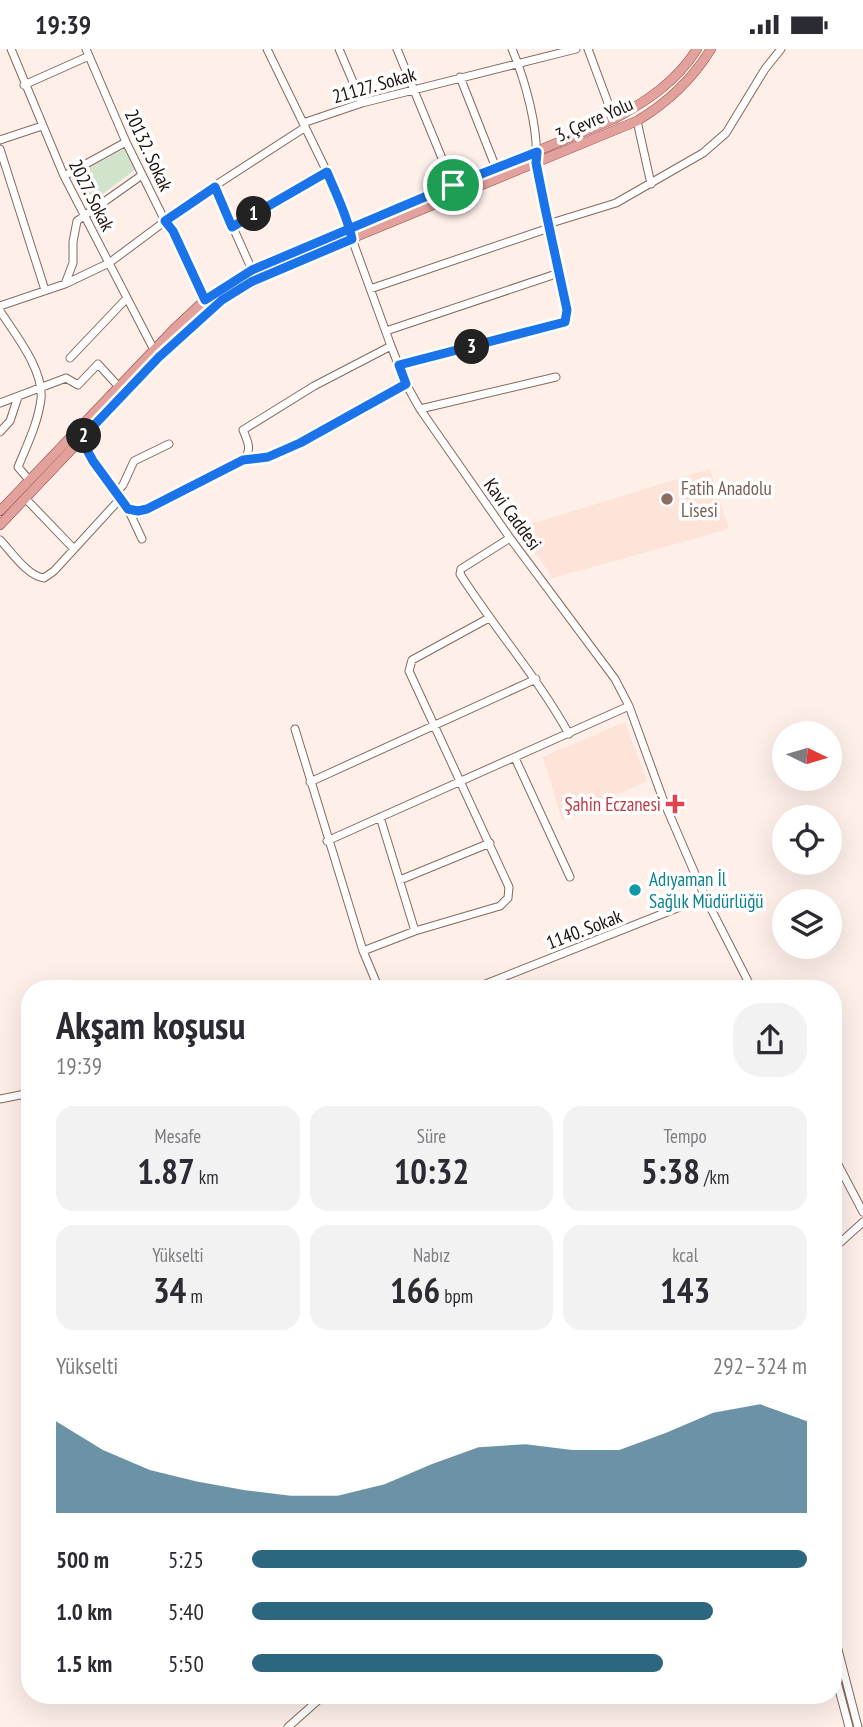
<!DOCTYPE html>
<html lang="tr">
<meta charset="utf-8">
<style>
body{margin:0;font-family:"PT Sans Narrow",sans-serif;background:#f2f2f3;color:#2b2b33;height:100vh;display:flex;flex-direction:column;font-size:26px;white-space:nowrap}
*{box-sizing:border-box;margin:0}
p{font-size:23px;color:#7c7c81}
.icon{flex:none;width:38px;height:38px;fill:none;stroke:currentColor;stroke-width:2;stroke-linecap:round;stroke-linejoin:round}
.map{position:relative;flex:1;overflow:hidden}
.details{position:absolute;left:21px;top:931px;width:821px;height:724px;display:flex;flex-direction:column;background:#fff;border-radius:28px;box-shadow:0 7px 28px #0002}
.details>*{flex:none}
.needle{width:46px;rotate:95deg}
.tools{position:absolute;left:772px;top:672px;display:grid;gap:14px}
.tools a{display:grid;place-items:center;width:70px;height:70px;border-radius:50%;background:#fff;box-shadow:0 7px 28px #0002;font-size:35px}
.pin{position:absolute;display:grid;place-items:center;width:60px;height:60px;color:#fff;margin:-30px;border:4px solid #fff;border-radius:50%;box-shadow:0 2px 7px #0007}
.km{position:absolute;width:35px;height:35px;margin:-18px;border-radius:50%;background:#222;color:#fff;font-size:19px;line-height:35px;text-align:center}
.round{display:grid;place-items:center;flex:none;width:74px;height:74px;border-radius:28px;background:#f2f2f3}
.headline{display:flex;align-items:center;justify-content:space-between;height:119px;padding:0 35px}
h1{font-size:38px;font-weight:700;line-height:52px}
.stats{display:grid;grid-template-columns:repeat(3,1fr);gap:10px;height:119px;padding:7px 35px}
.stats div{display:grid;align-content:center;border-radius:18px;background:#f2f2f3;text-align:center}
.stats b{font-size:35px;font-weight:700}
.stats small{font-size:19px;font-weight:400}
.stats p{font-size:19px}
.chart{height:196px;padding:14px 35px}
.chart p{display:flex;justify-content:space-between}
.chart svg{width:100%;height:126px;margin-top:7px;fill:#2d667f;opacity:.7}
ul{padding:0 35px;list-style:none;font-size:23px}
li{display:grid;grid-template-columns:112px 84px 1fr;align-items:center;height:52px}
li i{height:18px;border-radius:9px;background:#2d667f}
.status{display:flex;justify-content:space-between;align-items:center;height:49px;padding:0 35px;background:#fff;direction:ltr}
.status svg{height:19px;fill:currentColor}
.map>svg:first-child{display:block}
</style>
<div class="status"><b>19:39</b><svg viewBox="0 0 49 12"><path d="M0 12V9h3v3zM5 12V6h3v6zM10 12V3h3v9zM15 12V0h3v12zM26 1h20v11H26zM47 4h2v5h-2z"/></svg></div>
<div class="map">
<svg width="863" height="1678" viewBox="0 0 863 1678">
<rect width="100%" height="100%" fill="#feefe9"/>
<!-- built -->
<path fill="#fde3d8" d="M710,420L729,480L553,529L518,479Z
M625,673L647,732L562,771L543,708Z"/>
<!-- green -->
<path fill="#d1e4cb" d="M126,99L136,120L88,156L77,125Z"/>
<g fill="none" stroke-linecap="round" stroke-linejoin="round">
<defs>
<path id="minor" d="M11,0L64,127L154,301
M86,0L126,93L165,172L173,182L205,251
M267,0L327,123L347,170L352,190L391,297L406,335L420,360L510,489L615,630L629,657L664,753L705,848L752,940
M339,0L362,54
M397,0L453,136
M588,0L614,70
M460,28L496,119
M24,36L89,7
M637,72L651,135
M303,74L362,54L576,0
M0,91L42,77
M0,100L45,241
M64,127L126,93
M215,138L252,221
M548,175L616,154L703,104L726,84L765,20L781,0
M232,178L327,123
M65,235L73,214V193L77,172L142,126
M370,240L549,179
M0,257L65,235L109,214L199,147L304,79
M0,262C15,285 44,321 41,350C38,374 27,396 18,418L29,431
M386,282L559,224
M70,309L127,249
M399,316L564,273L567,261L536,114C539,80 525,31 512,0
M0,354L66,329L78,336L98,315L119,338
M420,360L556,328
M0,383L10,372L18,348
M81,390L93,412L128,460L142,490
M244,411C252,400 248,393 243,381L314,337L391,297
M117,443L123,436L134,412L169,395
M25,449L74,500
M128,460L138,462L147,460L243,411L268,408L300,394L406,335
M510,489L461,520L460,525C495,580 538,629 569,685
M0,491C11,502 27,527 44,529L54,522L119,451
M295,680L363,902L379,940
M515,709L570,828
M310,733L536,630
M380,768L415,882
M327,792L629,657
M400,831L490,794
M363,902L415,882L500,857L508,849L509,838L409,622L412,611L489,569
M473,940L705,848
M0,1050L30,1044
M833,1106L863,1163
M833,1200L863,1173
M833,1581L858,1678
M833,1618L849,1678
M288,1678L323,1647"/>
<path id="major" d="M0,462L174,280L205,251L252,221L614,70C647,52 676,33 697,0
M0,476L159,308L213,259L235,243L309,207L637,72C669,53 692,31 711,0"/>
</defs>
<!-- minor casing -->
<use href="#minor" stroke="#87685b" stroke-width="9"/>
<!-- major casing -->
<use href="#major" stroke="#904640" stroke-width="10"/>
<!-- minor -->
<use href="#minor" stroke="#fff" stroke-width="7"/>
<!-- major -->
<use href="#major" stroke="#e2a19d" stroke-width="9"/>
</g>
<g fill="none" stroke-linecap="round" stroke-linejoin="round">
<defs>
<path id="route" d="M453,136L252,221L205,251L173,182L165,172L215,138L232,178L327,123C336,145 347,166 352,190L251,233L222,251L159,308L81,390L93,412L128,460L138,462L147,460L243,411L268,408L300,394L406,335L399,316L565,273L567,261L545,159L536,114L537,103L453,136"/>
</defs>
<!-- route casing -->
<use href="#route" stroke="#fff" stroke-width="14"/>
<!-- route -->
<use href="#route" stroke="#1a73e8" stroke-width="9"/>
</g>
<!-- markers -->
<circle fill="#8d6e63" stroke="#fff" stroke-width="2.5" cx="667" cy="450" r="7"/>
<path fill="#e0444e" stroke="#fff" stroke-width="2.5" d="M671.5 744.5h7v7h7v7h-7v7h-7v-7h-7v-7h7z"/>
<circle fill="#0f9aa8" stroke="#fff" stroke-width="2.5" cx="635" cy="841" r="7"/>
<g text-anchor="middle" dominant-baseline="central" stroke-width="7" stroke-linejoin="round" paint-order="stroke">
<!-- street labels -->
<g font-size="19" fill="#1d110c" stroke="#fff">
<text transform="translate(374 36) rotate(-16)">21127. Sokak</text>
<text transform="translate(594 70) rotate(-24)">3. Çevre Yolu</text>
<text transform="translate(149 101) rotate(65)">20132. Sokak</text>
<text transform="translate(92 146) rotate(63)">2027. Sokak</text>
<text transform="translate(513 465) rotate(54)">Kavi Caddesi</text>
<text transform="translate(584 880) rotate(-21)">1140. Sokak</text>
</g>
<!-- education labels -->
<g font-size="19" fill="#785e54" stroke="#fff" text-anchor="start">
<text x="681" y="439">Fatih Anadolu<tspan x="681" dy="22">Lisesi</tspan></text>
</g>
<!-- health labels -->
<g font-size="19" fill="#be3a42" stroke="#fff" text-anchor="end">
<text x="661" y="755">Şahin Eczanesi</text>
</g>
<!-- culture labels -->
<g font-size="19" fill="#0d838f" stroke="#fff" text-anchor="start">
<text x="649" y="830">Adıyaman İl<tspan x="649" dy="22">Sağlık Müdürlüğü</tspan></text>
</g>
</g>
</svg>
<div class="tools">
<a><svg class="needle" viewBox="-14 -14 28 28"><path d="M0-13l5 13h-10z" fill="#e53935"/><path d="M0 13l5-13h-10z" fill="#7c7c81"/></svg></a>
<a><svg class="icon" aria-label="locate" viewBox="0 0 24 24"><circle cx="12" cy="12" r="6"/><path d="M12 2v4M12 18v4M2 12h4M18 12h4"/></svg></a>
<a><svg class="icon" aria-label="layers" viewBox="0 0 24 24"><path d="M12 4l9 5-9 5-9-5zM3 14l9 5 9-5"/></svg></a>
</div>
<div class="pin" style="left:453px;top:136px;background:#1e9e55"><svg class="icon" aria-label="arrive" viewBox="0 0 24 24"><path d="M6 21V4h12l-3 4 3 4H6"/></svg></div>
<b class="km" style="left:254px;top:165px">1</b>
<b class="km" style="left:84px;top:387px">2</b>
<b class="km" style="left:472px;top:298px">3</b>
<section class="details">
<div class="headline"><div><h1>Akşam koşusu</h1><p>19:39</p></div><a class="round"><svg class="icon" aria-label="share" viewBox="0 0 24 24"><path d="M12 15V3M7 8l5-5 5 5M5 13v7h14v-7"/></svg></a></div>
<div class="stats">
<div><p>Mesafe</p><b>1.87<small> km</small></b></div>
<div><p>Süre</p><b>10:32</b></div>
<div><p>Tempo</p><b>5:38<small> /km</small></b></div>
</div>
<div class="stats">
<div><p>Yükselti</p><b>34<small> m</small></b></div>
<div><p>Nabız</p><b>166<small> bpm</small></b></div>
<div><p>kcal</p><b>143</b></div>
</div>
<div class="chart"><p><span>Yükselti</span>292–324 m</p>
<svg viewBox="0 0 160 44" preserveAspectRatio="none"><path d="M0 44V12L10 22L20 29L30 33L40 36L50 38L60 38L70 34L80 27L90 21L100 20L110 22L120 22L130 16L140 9L150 6L160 12V44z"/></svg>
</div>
<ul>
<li><b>500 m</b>5:25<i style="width:100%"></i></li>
<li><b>1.0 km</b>5:40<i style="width:83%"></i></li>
<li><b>1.5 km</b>5:50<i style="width:74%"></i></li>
</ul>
</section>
</div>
